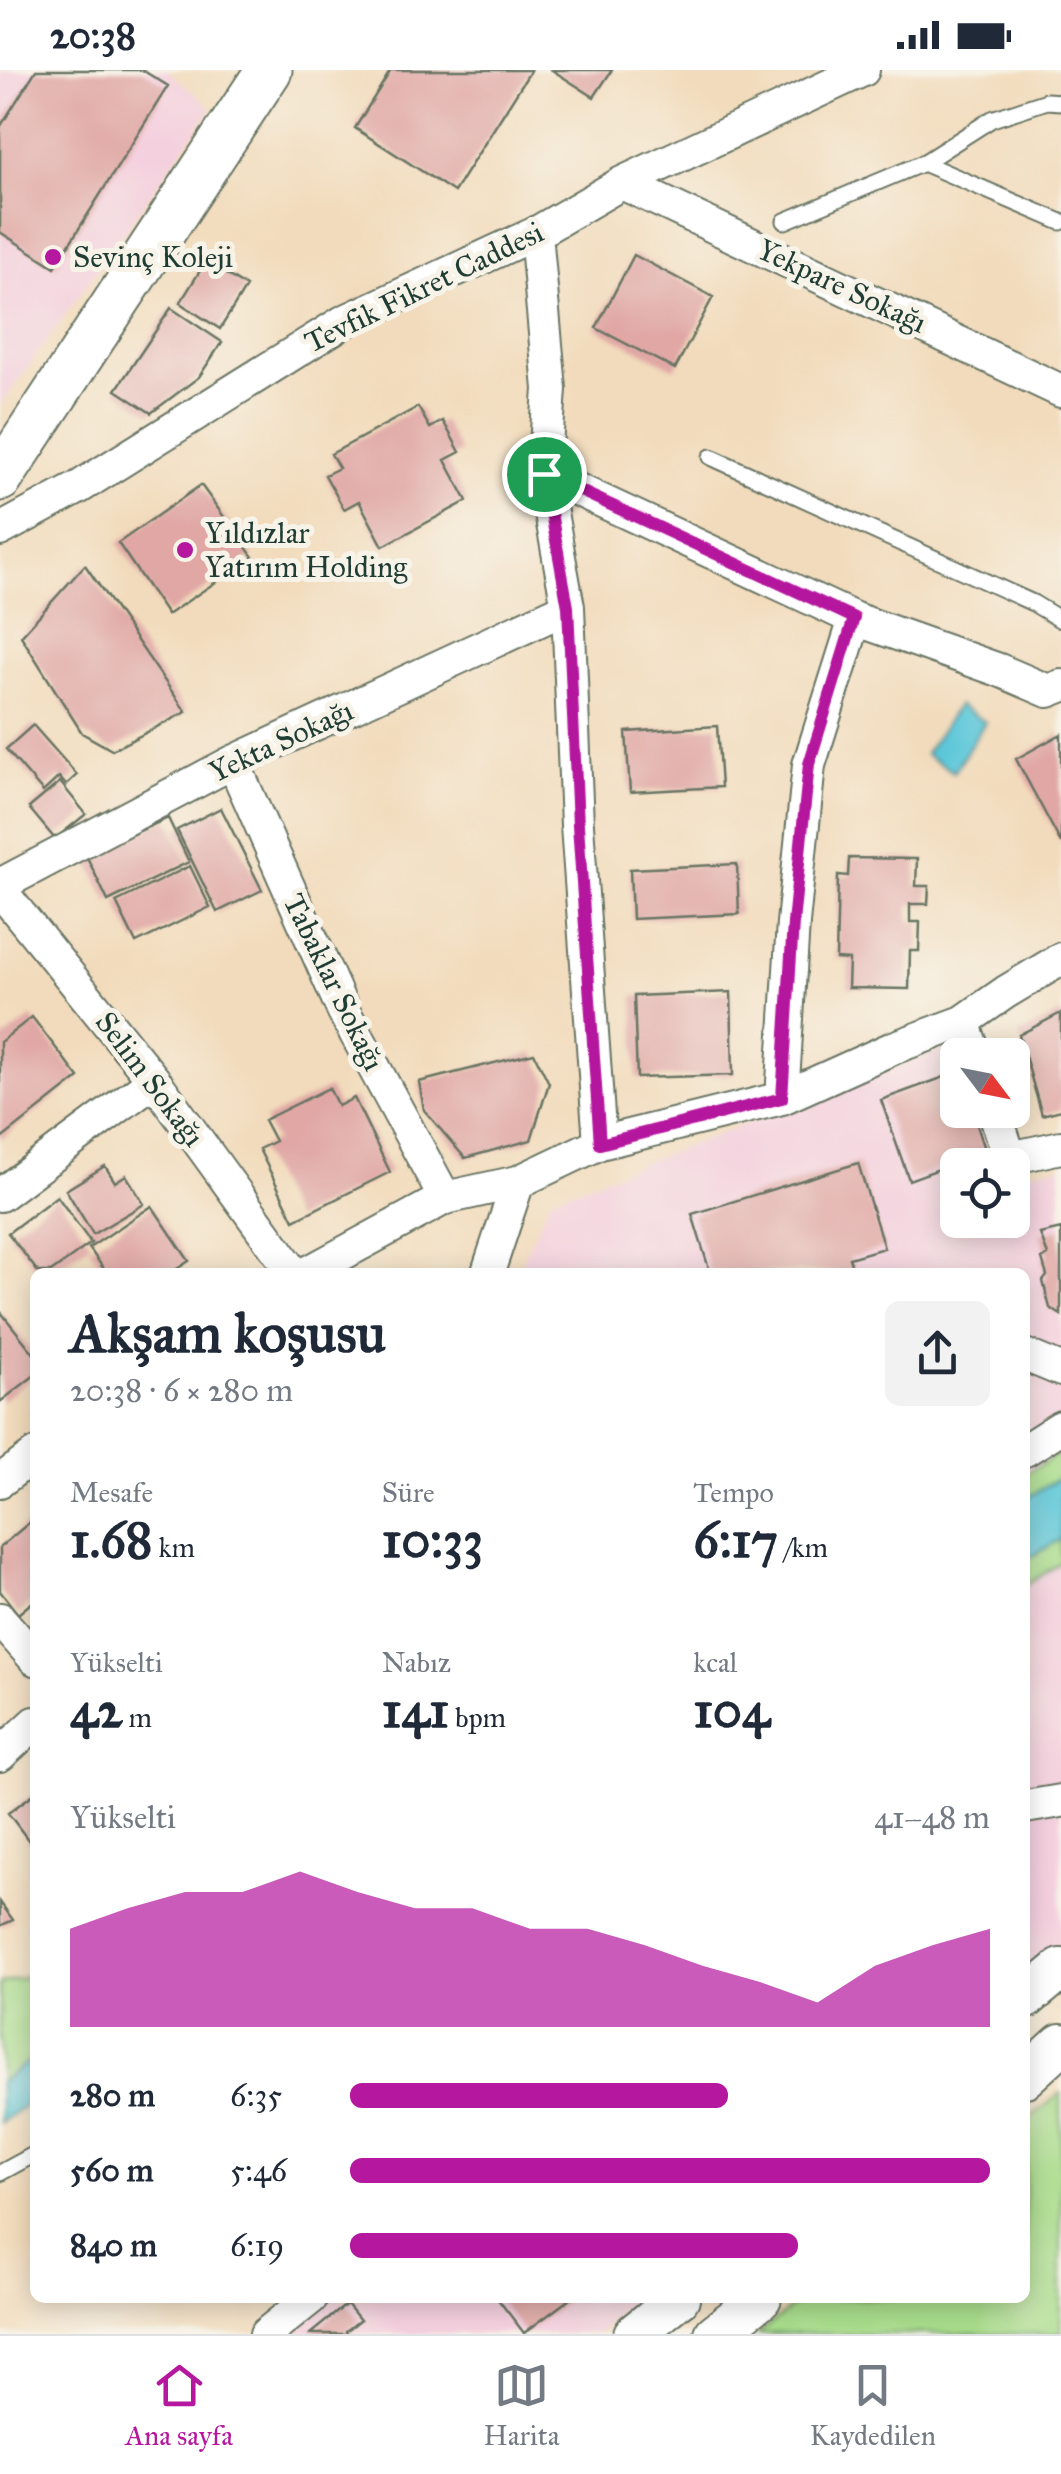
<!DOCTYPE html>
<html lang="tr">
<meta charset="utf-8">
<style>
body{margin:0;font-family:"IM FELL Great Primer",serif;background:#f2f2f3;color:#1f2937;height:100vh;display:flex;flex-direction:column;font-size:38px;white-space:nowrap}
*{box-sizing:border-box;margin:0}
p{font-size:32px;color:#747a83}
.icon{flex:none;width:55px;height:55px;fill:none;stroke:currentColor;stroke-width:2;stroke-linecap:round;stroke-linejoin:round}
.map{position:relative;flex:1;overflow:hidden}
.panel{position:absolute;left:30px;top:1198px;width:1000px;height:1035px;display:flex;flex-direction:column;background:#fff;border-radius:15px;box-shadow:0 5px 25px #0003}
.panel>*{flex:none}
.needle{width:65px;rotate:122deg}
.controls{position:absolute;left:940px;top:968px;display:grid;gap:20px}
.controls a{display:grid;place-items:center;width:90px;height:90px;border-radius:15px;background:#fff;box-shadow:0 5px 25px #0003;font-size:50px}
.pin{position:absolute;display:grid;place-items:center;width:85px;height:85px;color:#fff;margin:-42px;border:5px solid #fff;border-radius:50%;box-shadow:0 2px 10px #0007}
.round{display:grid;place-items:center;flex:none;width:105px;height:105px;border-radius:15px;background:#f2f2f3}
.head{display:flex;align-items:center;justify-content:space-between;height:170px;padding:0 40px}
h1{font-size:55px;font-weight:800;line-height:75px}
.stats{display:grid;grid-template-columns:repeat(3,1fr);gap:15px;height:170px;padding:10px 40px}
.stats div{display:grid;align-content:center}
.stats b{font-size:50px;font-weight:800}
.stats small{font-size:28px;font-weight:400}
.stats p{font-size:28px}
.chart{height:280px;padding:20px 40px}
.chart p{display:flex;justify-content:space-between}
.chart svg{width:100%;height:180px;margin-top:10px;fill:#b5179e;opacity:.7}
ul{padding:0 40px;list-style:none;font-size:32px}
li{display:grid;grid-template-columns:160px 120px 1fr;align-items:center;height:75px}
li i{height:25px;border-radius:12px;background:#b5179e}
.status{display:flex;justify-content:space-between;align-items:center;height:70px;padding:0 50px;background:#fff;direction:ltr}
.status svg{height:28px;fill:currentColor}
.dock{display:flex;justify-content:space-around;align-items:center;height:140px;border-top:2px solid #e0e1e3;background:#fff;font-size:28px;color:#747a83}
.dock a{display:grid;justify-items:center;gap:5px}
.dock .selected{color:#b5179e}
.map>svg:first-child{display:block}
</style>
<div class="status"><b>20:38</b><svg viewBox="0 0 49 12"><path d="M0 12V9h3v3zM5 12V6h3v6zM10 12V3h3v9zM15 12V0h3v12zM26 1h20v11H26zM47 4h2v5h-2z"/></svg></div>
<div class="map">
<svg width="1061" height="2264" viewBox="0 0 1061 2264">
<rect width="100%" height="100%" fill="#f7f3e8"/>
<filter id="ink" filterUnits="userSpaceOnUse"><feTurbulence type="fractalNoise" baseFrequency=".01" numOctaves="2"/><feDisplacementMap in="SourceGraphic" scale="20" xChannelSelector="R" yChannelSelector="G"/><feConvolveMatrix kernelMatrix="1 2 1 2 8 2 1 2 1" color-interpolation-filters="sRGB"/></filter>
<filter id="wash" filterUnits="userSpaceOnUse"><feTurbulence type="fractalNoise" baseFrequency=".0048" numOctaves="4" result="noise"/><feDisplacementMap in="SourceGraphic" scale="40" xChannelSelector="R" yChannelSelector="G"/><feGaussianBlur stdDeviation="2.25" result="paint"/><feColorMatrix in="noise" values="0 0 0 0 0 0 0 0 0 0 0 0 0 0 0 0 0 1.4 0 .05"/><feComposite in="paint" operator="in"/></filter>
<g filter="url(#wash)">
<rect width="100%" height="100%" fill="#f2dbbc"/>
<!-- built -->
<path fill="#f4cfde" d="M0,0H167L212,38L0,336Z
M950,976L957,998L958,1040H973L994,1095H958V1150H1012L1013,1104L1061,1096V1382L1025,1404V1202H517L551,1128Z
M1061,1492V1874L1025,1905V1516Z
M294,2228H641L597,2264H301Z"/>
<!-- green -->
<path fill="#a8dc8b" stroke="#648c60" stroke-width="2.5" d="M1061,1382V1407L1025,1429V1404Z
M1061,1469V1492L1025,1516V1490Z
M35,1904V1987L0,2012V1914Z
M1061,2023V2264H757L804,2228H1025V2052Z"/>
<!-- water -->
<path fill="#5dc7d9" stroke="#3e8286" stroke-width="2.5" d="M958,635L985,652L954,702L925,684Z
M1061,1407V1469L1025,1490V1429Z
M35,1987V2028L0,2053V2012Z"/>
<g id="blocks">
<!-- building -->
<path fill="#e0a7a5" d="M36,0H142L168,16L55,197L0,162V57Z
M391,0H531L454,122L355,58Z
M552,0H612L594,27Z
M634,185L713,227L675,299L596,258Z
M206,191L246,217L220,259L180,233Z
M171,238L222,272L199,307L151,343L116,320Z
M418,337L430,358L443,351L460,382L445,390L467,431L383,476L359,431L344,439L325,405L339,398L331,384Z
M201,415L253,487L167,545L118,473Z
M85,495L186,642L112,680L82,663L21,566Z
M33,655L77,705L66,715L59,707L43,722L6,679Z
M717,656L721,717L630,722L626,662Z
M1061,664V773L1016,689Z
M60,712L86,744L55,769L29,738Z
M221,738L262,820L217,842L177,760Z
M168,748L189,792L108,831L86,785Z
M849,788L917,789L916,816H929L928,834H910V852H920L919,881H910L909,919L848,918L849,890L836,889L838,805L848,806Z
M737,794L739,844L632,849L630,799Z
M190,796L210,837L136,873L116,832Z
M731,922L733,1005L637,1008L634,926Z
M1061,943V1040L1042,1045L1019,965Z
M32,947L79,1008L0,1070V972Z
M534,983L549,1013L531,1070L465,1088L424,1040L419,1012Z
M958,1002V1040H972L986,1082L909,1110L881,1030Z
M329,1018L338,1036L354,1028L390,1102L294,1150L259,1079L275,1071L264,1050Z
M858,1093L884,1178L849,1188L854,1202H710L692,1144Z
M105,1096L115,1112L126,1105L144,1134L93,1164L66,1120Z
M57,1126L91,1173L51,1202H38L8,1163Z
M152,1136L189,1191L172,1202H106L89,1178Z
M1061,1159V1245L1050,1238L1043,1211L1047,1206L1042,1189L1048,1185L1040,1164Z
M0,1241L35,1285V1305L0,1332Z
M30,1452L35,1458V1530L18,1544L0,1521V1477Z
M35,1723V1779L8,1743Z
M0,1832L13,1850L0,1856Z
M497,2228H571L524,2263Z
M347,2234L360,2250L346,2261L348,2264H310Z"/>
</g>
</g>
<g filter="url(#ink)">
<use href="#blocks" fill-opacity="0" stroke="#697464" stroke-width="2.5"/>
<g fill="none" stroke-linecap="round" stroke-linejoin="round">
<defs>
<path id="service" d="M923,93L1061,152
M785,151L923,93L992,49L1047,31L1061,32
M711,387L1033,533L1061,550
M0,2103L35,2084"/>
<path id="minor" d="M622,113L1061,321
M536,163L550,319L544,404L568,537L577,755L600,1073
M544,404L855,549L999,600L1048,621L1061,616
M0,460L78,418L343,252L536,163L622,113L863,0
M233,692L343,940L445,1128
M0,815L233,692L568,537
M0,820L154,1010L293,1202
M963,952L975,985
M782,1028L793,853L809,695L855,549
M994,1040L1010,1088L1061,1077
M0,1125L154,1010
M309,1202L445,1128L518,1112L600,1073L782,1028L893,978L963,952L1006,922L1061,889
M488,1202L518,1112
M1025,1285L1061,1300
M1025,1380L1061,1357
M0,1411L35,1385
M0,1549L35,1589
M0,1685L35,1653
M1025,1737L1061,1731
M266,2264L311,2228"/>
<path id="tertiary" d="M1025,1929L1061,1899
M1025,2007L1061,1974
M634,2264L679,2228
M715,2264L761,2228"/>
<path id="secondary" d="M0,408L269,0"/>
</defs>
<!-- service casing -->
<use href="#service" stroke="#697464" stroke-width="19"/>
<!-- minor casing -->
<use href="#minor" stroke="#697464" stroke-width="36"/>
<!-- tertiary casing -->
<use href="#tertiary" stroke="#697464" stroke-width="44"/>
<!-- secondary casing -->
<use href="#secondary" stroke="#697464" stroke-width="49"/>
<!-- service -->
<use href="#service" stroke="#fff" stroke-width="15"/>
<!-- minor -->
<use href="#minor" stroke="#fff" stroke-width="32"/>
<!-- tertiary -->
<use href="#tertiary" stroke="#fff" stroke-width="40"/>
<!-- secondary -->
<use href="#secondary" stroke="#fff" stroke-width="45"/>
</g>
</g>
<g fill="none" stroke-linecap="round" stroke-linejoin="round" filter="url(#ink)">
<defs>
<path id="route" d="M544,404L854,548L809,694L793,853L782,1028L600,1074L578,755L568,537Z"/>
</defs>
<!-- route casing -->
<use href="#route" stroke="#fff" stroke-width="20"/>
<!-- route -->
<use href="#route" stroke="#b5179e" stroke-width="12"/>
</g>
<!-- markers -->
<g fill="#b5179e" stroke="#f7f3e8" stroke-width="4">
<circle cx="53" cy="187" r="10"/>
<circle cx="185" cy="480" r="10"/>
</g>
<g text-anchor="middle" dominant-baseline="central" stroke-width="10" stroke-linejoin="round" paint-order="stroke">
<!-- poi labels -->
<g font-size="30" fill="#1f3d34" stroke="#f7f3e8" text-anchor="start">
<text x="73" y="187">Sevinç Koleji</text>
<text x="205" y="463">Yıldızlar<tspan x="205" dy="34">Yatırım Holding</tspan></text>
</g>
<!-- street labels -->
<g font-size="30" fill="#1f3d34" stroke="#f7f3e8">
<text transform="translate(842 216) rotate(25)">Yekpare Sokağı</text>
<text transform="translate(424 217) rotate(-26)">Tevfik Fikret Caddesi</text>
<text transform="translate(281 671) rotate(-25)">Yekta Sokağı</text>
<text transform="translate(334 912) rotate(64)">Tabaklar Sokağı</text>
<text transform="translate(150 1009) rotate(53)">Selim Sokağı</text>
</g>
</g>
</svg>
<div class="controls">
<a><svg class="needle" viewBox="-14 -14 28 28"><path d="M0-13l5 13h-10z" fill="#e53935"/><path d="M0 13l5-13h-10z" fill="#747a83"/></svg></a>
<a><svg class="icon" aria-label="locate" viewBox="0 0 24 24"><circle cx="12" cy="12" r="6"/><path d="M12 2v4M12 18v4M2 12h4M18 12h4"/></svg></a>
</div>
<div class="pin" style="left:544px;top:404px;background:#1e9e55"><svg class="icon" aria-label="arrive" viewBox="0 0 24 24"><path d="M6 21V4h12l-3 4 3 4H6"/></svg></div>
<section class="panel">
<div class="head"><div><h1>Akşam koşusu</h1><p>20:38 · 6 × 280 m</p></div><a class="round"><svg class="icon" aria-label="share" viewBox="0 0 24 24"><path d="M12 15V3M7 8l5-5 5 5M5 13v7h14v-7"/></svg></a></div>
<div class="stats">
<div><p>Mesafe</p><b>1.68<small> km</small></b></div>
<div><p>Süre</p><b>10:33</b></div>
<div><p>Tempo</p><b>6:17<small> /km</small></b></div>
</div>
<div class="stats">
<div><p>Yükselti</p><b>42<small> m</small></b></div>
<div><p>Nabız</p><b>141<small> bpm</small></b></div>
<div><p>kcal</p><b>104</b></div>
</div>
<div class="chart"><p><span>Yükselti</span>41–48 m</p>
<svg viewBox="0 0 160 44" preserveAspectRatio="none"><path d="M0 44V20L10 15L20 11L30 11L40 6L50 11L60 15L70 15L80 20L90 20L100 24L110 29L120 33L130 38L140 29L150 24L160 20V44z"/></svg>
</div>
<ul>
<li><b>280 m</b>6:35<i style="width:59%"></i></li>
<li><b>560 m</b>5:46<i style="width:100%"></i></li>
<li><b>840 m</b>6:19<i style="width:70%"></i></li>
</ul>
</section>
</div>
<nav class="dock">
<a class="selected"><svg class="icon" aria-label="home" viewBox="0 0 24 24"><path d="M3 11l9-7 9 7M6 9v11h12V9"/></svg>Ana sayfa</a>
<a><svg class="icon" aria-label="map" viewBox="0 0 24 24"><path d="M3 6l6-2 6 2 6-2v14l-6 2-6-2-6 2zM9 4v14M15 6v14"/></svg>Harita</a>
<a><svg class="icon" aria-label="saved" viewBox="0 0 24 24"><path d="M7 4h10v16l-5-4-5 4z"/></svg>Kaydedilen</a>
</nav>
